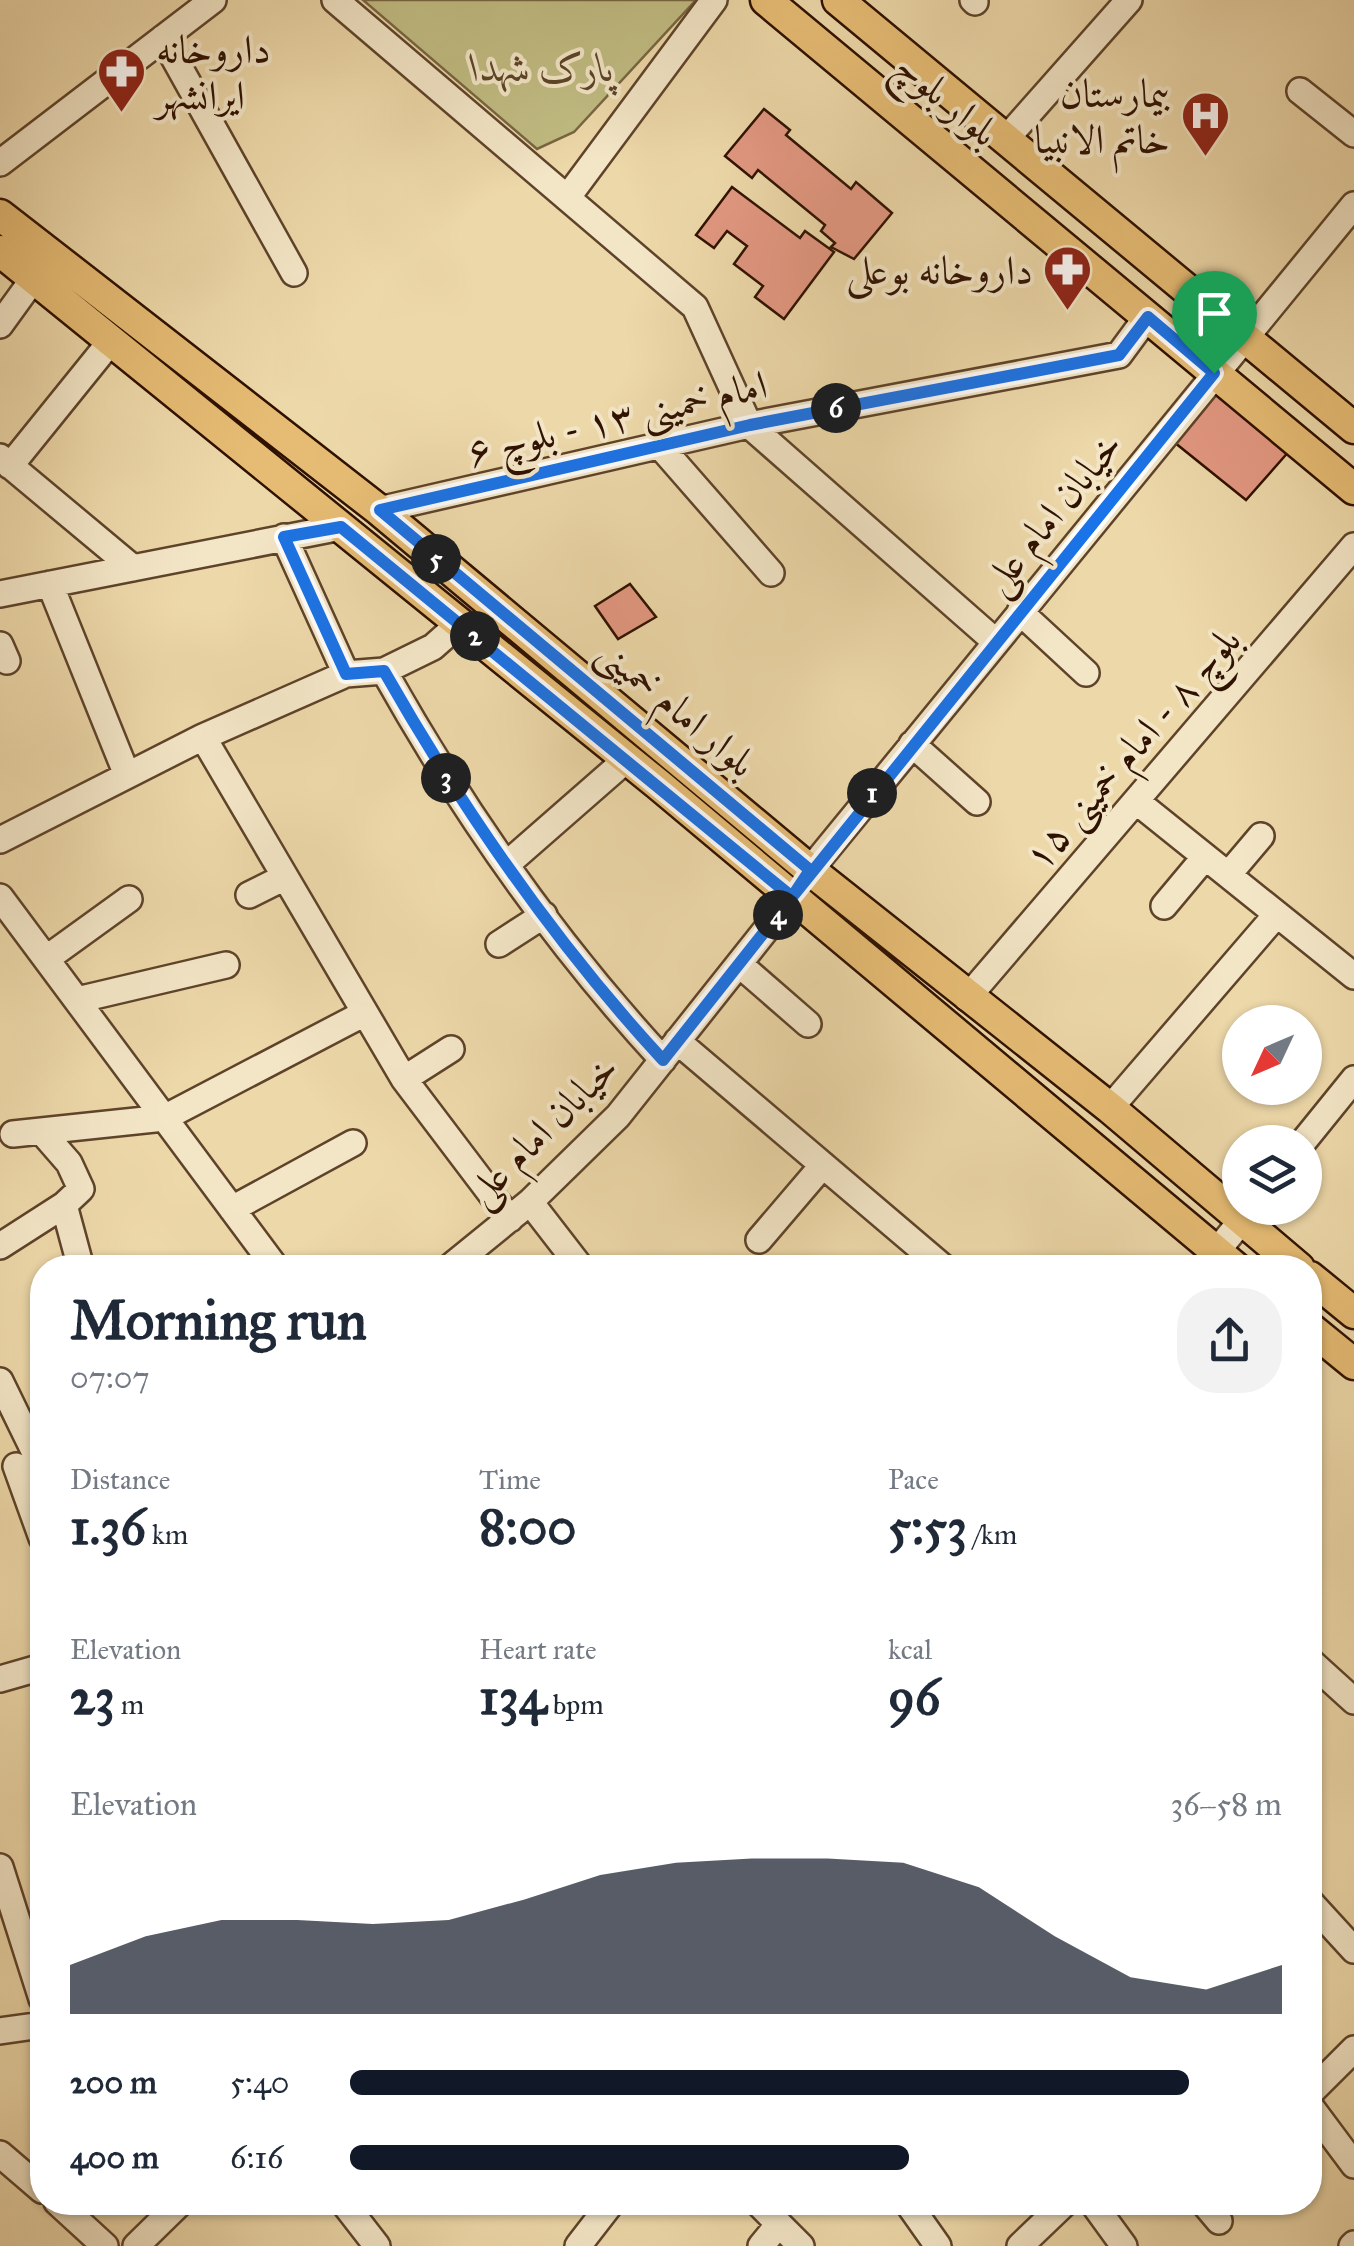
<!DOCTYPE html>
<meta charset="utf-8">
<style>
body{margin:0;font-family:"IM FELL Great Primer",Amiri,serif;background:#f2f2f3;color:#1f2937;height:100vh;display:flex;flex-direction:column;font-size:38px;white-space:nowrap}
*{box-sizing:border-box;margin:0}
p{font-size:32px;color:#747a83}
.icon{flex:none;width:55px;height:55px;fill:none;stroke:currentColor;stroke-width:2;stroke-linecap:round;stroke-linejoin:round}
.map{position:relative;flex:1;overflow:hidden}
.drawer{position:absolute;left:30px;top:1255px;width:1292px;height:960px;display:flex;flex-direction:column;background:#fff;border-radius:40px;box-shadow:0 2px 8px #0004}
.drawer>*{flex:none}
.needle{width:65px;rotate:226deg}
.buttons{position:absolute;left:1222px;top:1005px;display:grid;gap:20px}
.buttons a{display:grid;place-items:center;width:100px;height:100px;border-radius:50%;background:#fff;box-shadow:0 2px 8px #0004;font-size:50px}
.pin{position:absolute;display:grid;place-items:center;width:85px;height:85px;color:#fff;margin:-102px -42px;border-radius:50% 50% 50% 0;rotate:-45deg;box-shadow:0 0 10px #0007}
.pin .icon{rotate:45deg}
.km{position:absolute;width:50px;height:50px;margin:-25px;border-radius:50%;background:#222;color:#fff;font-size:28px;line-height:50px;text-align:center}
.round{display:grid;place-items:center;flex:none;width:105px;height:105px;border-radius:40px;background:#f2f2f3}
.headline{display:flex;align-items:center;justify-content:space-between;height:170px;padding:0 40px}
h1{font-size:55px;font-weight:700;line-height:75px}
.stats{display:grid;grid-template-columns:repeat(3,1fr);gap:15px;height:170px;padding:10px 40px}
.stats div{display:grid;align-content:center}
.stats b{font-size:50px;font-weight:700}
.stats small{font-size:28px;font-weight:400}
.stats p{font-size:28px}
.chart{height:280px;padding:20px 40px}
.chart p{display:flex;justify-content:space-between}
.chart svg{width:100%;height:180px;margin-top:10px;fill:#111827;opacity:.7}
ul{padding:0 40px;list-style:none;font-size:32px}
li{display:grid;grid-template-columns:160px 120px 1fr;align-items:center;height:75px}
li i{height:25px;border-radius:12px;background:#111827}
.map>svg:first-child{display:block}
</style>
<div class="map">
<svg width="1354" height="2246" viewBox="0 0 1354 2246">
<rect width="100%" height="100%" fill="#edd8a9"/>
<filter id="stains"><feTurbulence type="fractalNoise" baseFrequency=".002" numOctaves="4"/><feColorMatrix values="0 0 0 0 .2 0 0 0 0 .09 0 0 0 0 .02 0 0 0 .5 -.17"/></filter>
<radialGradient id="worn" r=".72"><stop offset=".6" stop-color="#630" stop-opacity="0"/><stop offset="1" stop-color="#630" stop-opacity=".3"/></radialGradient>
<!-- green -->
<path fill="#c0bc82" stroke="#786641" stroke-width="2.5" d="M363,0H696L574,132L537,149Z"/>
<!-- building -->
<path fill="#e39882" stroke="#2f1100" stroke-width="2.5" d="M764,109L790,130L786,135L851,189L856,182L892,213L854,259L831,247L835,243L821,231L825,225L758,170L752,178L725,156Z
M732,187L800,238L805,231L834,252L784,319L755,297L763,286L734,264L747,246L727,231L714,248L696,235Z
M1213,386L1291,449L1246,500L1169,438Z
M630,584L656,617L618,639L595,606Z"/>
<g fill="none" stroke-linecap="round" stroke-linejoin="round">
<defs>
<path id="minor" d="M335,0L695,307L749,425L996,642
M973,0L975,2
M163,38L294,273
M1300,91L1354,134
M1006,139L1129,0
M0,163L213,0
M567,198L714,0
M0,325L34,278
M660,446L771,573
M0,457L133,568
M10,466L111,341
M379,510L749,425L1119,355L1147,317
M284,537L346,674
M50,584L127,775
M0,594L341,527
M1020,612L1086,673
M0,645L7,661
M384,671C462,810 554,942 663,1060
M203,737L404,1079L510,1219
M912,744L977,802
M1136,801L1354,976
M0,840L203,737L346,674L384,671L433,647L460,623
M507,864L627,759
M810,870L1354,205
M1228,875L1261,836
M249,895L285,877
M0,897L276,1268
M1164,906L1205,857
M499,944L544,915
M46,959L129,899
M739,964L808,1024
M967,998L1354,546
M77,1000L226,965
M677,1041L944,1268
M404,1079L451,1049
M1110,1108L1277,914
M13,1134L164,1118L365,1013
M1303,1142L1354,1079
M530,1202L581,1268
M64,1205L81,1268
M232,1209L353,1143
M759,1240L823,1165
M0,1246L64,1205L81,1189L69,1163L42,1132
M449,1268L530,1202L618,1116L792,897
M1203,1268L1252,1208
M0,1381L39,1461
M16,1466L42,1538
M1310,1661L1354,1701
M0,1679L42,1667
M0,1867L42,1999
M1310,1902L1354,1950
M0,2031L42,2025
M1310,2093L1354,2049
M1310,2106L1354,2165
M0,2154L42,2190
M57,2202L105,2246
M343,2202L377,2246
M757,2202L801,2246
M907,2202L938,2246
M1092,2202L1124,2246
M1203,2202L1219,2221
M136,2246L181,2202
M578,2246L612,2202
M761,2246L779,2224
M1020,2246L1066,2202
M1352,2246L1354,2244"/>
<path id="major" d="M766,0L1354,489
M838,0L1354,428
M0,215L379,510L810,870L1110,1108L1299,1268
M0,251L659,785L1236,1268
M1310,1277L1354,1313
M1310,1328L1354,1364"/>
</defs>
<!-- minor casing -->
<use href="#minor" stroke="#5e432a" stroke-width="30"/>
<!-- major casing -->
<use href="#major" stroke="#2f1100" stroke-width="35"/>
<!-- minor -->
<use href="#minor" stroke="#f3e6c7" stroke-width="25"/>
<!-- major -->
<use href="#major" stroke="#e6bc74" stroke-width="30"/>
</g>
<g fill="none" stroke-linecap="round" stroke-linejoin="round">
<defs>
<path id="route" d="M1214,373L792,897L341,527L284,537L346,674L384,671C463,810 554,942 663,1060L792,897L810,870L380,510L750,425L1119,355L1148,317L1214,373"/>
</defs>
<!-- route casing -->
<use href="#route" stroke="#fff" stroke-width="20"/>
<!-- route -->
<use href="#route" stroke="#1a73e8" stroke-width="12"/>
</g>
<!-- icons -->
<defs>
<symbol id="pharmacy-pin" viewBox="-11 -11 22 30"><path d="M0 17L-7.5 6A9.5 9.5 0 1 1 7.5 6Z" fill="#8f2418" stroke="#f3e6c7"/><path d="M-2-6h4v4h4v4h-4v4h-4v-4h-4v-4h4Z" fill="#fff"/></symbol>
<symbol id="hospital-pin" viewBox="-11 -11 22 30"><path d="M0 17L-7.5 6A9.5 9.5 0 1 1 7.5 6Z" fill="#8f2418" stroke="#f3e6c7"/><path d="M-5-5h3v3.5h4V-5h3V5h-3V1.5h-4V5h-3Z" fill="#fff"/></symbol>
</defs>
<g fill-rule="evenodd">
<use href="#pharmacy-pin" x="94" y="44" width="55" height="75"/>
<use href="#hospital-pin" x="1178" y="88" width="55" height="75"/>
<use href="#pharmacy-pin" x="1040" y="242" width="55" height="75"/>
</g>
<g text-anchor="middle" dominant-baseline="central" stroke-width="8" stroke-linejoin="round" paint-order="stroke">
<!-- poi labels -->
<g font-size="40" fill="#2f1100" stroke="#f3e6c7" text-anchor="end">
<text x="156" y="49" text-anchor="start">داروخانه<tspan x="156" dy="46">ایرانشهر</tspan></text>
<text x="1170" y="93">بیمارستان<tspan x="1170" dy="46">خاتم الانبیا</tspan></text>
<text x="1033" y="270">داروخانه بوعلی</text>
</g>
<!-- park labels -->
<g font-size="40" font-style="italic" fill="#5a4427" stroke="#f3e6c7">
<text x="543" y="67">پارک شهدا</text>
</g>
<!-- street labels -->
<g font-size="40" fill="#2f1100" stroke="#f3e6c7">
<text transform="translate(947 99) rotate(40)">بلوار بلوچ</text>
<text transform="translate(617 418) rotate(-13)">امام خمینی ۱۳ - بلوچ ۶</text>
<text transform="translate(1052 513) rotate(-51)">خیابان امام علی</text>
<text transform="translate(677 707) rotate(40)">بلوار امام خمینی</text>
<text transform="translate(1132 748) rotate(-49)">بلوچ ۸ - امام خمینی ۱۵</text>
<text transform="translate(542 1130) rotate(-45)">خیابان امام علی</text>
</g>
</g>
<rect width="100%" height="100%" filter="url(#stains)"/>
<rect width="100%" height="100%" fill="url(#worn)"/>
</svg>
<div class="buttons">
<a><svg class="needle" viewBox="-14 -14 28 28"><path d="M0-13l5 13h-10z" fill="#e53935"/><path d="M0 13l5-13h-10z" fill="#747a83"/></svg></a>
<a><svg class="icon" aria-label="layers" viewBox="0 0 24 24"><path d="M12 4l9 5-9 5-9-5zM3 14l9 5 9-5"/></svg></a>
</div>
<div class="pin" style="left:1214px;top:373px;background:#1e9e55"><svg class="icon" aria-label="arrive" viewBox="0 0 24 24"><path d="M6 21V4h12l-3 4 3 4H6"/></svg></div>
<b class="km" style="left:872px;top:793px">1</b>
<b class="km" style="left:475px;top:636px">2</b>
<b class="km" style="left:446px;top:778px">3</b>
<b class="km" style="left:778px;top:915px">4</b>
<b class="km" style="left:436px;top:559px">5</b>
<b class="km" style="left:836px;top:408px">6</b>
<section class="drawer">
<div class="headline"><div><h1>Morning run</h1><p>07:07</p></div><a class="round"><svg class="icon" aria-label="share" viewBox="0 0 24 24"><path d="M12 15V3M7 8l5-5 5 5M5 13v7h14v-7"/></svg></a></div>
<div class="stats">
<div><p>Distance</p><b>1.36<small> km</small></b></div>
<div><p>Time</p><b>8:00</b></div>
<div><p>Pace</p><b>5:53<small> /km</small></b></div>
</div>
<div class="stats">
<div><p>Elevation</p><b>23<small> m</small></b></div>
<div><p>Heart rate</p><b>134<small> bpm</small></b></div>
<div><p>kcal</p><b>96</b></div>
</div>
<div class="chart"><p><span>Elevation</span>36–58 m</p>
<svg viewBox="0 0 160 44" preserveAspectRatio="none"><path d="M0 44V32L10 25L20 21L30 21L40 22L50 21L60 16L70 10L80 7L90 6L100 6L110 7L120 13L130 25L140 35L150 38L160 32V44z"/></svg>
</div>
<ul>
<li><b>200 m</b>5:40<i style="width:90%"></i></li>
<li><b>400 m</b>6:16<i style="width:60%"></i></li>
</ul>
</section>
</div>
